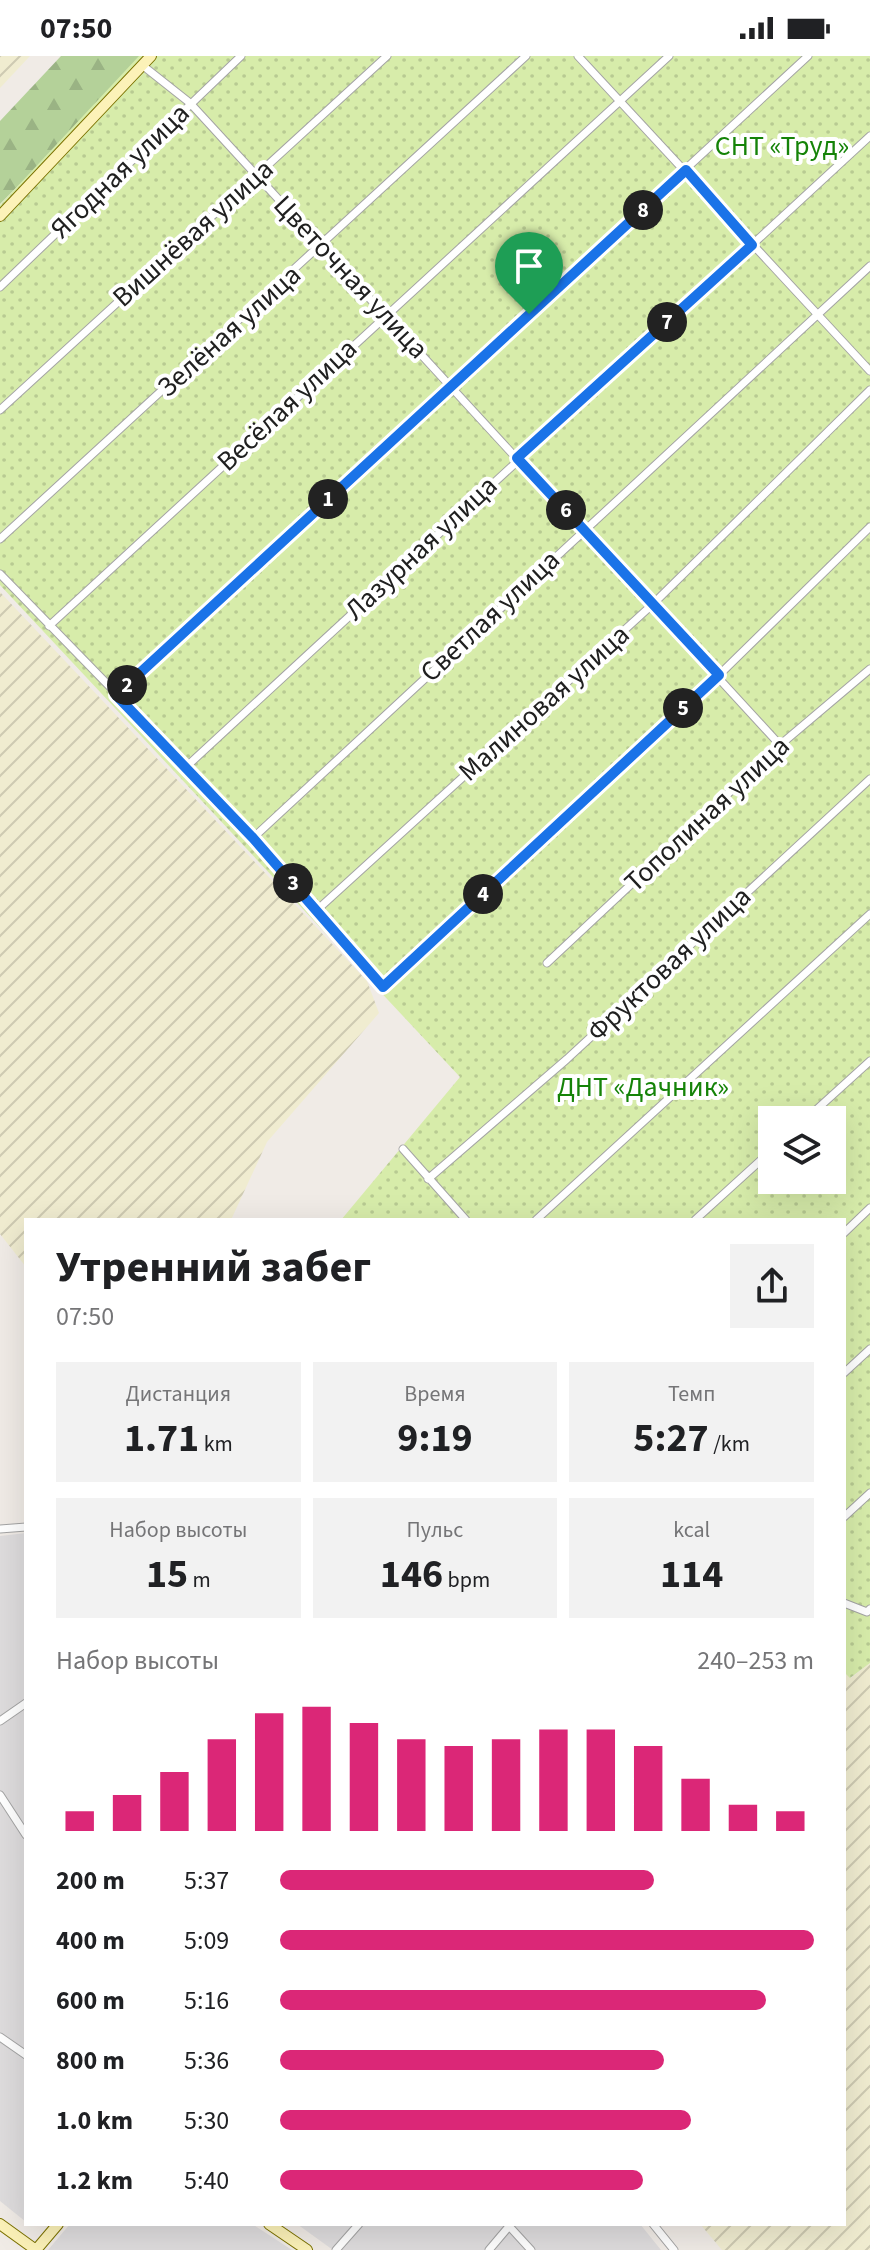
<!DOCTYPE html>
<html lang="ru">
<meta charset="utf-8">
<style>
body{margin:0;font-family:"Source Sans 3",sans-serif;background:#f2f2f2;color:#202124;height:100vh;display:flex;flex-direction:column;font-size:30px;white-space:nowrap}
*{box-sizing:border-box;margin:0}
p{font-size:26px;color:#757577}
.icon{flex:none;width:44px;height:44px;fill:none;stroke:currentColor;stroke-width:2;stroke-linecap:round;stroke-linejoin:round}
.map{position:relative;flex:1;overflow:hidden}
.drawer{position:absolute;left:24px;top:1162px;width:822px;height:1008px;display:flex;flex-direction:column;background:#fff;border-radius:0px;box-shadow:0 8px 32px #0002}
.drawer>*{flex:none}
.buttons{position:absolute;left:758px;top:1050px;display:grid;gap:16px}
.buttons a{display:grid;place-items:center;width:88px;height:88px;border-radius:0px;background:#fff;box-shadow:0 8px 32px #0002;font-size:40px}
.pin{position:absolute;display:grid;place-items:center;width:68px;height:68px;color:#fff;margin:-82px -34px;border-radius:50% 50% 50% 0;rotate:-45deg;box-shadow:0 0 8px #0007}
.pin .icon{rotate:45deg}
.km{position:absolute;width:40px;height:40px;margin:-20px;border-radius:50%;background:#222;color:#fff;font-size:22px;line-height:40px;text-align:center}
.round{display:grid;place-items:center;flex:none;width:84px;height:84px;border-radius:0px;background:#f2f2f2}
.overview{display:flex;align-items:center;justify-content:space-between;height:136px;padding:0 32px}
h1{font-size:44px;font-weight:700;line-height:60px}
.figures{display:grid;grid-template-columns:repeat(3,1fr);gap:12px;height:136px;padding:8px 32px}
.figures div{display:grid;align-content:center;border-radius:0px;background:#f2f2f2;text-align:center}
.figures b{font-size:40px;font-weight:700}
.figures small{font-size:22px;font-weight:400}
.figures p{font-size:22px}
.chart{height:224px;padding:16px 32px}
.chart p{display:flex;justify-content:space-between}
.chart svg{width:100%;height:144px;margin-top:8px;stroke:#db2777;stroke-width:6}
ul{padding:0 32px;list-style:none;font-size:26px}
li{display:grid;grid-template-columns:128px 96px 1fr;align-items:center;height:60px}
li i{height:20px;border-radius:10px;background:#db2777}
.status{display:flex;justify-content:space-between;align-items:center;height:56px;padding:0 40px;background:#fff;direction:ltr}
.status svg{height:22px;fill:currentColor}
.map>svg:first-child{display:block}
</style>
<div class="status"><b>07:50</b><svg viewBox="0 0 49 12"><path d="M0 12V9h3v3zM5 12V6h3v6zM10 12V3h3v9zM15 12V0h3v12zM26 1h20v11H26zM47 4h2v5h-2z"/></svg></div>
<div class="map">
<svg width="870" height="2194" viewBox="0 0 870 2194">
<defs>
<pattern id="farmland-furrows" width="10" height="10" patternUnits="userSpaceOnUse" patternTransform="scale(2)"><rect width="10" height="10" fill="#f0ecd0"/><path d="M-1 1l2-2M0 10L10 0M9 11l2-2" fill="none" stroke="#cecab2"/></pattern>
<pattern id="forest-firs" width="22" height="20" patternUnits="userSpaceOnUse" patternTransform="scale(2)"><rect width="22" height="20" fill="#b4d199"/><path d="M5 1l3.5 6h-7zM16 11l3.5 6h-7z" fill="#9ab384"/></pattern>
<pattern id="garden-dots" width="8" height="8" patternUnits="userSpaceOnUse" patternTransform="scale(2)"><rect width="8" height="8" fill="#d7ecaa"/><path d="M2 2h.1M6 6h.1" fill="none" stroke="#b8ca92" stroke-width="1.8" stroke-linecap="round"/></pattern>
</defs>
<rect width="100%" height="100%" fill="#f0ebe6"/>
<!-- residential -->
<path fill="#dedcdd" d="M26,1477V2166L0,2145V1480Z
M70,2168H252L292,2194H48Z
M297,2168H640L661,2194H333Z"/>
<!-- farmland -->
<path fill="url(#farmland-furrows)" d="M0,0H30L0,32Z
M0,536L367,925L379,957L267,1086L231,1164H26V1211L0,1178Z
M870,1607V2194H722L700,2168H844V1616L851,1622Z"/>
<!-- forest -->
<path fill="url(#forest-firs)" d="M61,0H148L0,148V65Z"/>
<!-- garden -->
<path fill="url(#garden-dots)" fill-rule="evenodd" d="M139,0H870V1607L850,1622L844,1616V1164H341L460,1021L0,529V149ZM772,1064H832V1124H772Z"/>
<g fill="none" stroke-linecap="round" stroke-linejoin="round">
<defs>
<path id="street" d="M578,0L870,315
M142,9L190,47L780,689
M0,231L241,0
M0,354L387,0
M0,483L526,0
M0,518L187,710L383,931L719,619L870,471
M49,570L669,0
M116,639L808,0
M187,710L870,80
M253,782L870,210
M317,854L653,548L870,334
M547,907L780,689L870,613
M805,1064L870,1005
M403,1093L466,1164
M428,1123L567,1003L870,723
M536,1164L870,858
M695,1164L772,1094
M844,1177L870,1152
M844,1317L870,1293
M844,1461L870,1437
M0,1473L26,1471
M844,1547L867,1556L870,1553
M0,1665L26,1647
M0,1739L26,1779
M0,1981L26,1999
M653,2168L674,2194
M509,2170L531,2194
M336,2194L359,2168
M489,2194L511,2168"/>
<path id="secondary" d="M0,160L151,0
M0,2168L36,2194
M269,2168L307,2194
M36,2194L58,2168"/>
</defs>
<!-- street casing -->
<use href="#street" stroke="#a4a4a4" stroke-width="9"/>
<!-- secondary casing -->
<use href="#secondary" stroke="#7c7201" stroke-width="12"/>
<!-- street -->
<use href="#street" stroke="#fff" stroke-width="7"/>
<!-- secondary -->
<use href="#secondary" stroke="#fcf2b8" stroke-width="10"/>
</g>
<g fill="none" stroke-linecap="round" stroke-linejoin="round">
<defs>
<path id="route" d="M686,114L752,189L517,402L719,619L383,931L253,782L116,639Z"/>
</defs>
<!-- route casing -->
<use href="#route" stroke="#fff" stroke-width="16"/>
<!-- route -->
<use href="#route" stroke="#1a73e8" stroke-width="10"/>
</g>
<g text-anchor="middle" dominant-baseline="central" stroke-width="8" stroke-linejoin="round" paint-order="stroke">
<!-- park labels -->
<g font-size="28" fill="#158308" stroke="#fff">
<text x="782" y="90">СНТ «Труд»</text>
<text x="643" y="1031">ДНТ «Дачник»</text>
</g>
<!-- street labels -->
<g font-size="28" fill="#202020" stroke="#fff">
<text transform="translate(120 115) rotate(-44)">Ягодная улица</text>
<text transform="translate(193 177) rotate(-42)">Вишнёвая улица</text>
<text transform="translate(351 221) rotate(47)">Цветочная улица</text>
<text transform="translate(229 275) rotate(-42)">Зелёная улица</text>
<text transform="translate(287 349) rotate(-43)">Весёлая улица</text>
<text transform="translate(421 492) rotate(-43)">Лазурная улица</text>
<text transform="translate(490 560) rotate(-43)">Светлая улица</text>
<text transform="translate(544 647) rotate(-42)">Малиновая улица</text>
<text transform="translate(707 758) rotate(-43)">Тополиная улица</text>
<text transform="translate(669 908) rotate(-43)">Фруктовая улица</text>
</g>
</g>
</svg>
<div class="buttons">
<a><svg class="icon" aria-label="layers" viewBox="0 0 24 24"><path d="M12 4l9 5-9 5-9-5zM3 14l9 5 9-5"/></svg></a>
</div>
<div class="pin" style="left:529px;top:258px;background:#1e9e55"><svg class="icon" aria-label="arrive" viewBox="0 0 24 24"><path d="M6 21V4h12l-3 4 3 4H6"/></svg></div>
<b class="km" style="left:328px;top:443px">1</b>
<b class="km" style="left:127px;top:629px">2</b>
<b class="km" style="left:293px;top:827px">3</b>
<b class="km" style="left:483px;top:838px">4</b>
<b class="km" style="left:683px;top:652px">5</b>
<b class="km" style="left:566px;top:454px">6</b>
<b class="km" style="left:667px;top:266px">7</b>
<b class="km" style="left:643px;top:154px">8</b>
<section class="drawer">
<div class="overview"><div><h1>Утренний забег</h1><p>07:50</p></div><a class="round"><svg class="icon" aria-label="share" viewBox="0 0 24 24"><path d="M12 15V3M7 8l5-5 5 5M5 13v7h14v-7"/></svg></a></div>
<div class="figures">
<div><p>Дистанция</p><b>1.71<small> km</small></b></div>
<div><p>Время</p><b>9:19</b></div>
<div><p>Темп</p><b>5:27<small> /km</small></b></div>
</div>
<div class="figures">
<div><p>Набор высоты</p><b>15<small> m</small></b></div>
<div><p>Пульс</p><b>146<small> bpm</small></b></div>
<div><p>kcal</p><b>114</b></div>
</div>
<div class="chart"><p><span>Набор высоты</span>240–253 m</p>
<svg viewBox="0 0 160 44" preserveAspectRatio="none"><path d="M5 44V38M15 44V33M25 44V26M35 44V16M45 44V8M55 44V6M65 44V11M75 44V16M85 44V18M95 44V16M105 44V13M115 44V13M125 44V18M135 44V28M145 44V36M155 44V38"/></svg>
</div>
<ul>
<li><b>200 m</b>5:37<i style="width:70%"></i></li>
<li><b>400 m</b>5:09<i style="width:100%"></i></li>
<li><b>600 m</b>5:16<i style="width:91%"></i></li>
<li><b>800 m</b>5:36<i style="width:72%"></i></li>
<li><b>1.0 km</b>5:30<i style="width:77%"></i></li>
<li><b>1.2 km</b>5:40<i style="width:68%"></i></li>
</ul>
</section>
</div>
